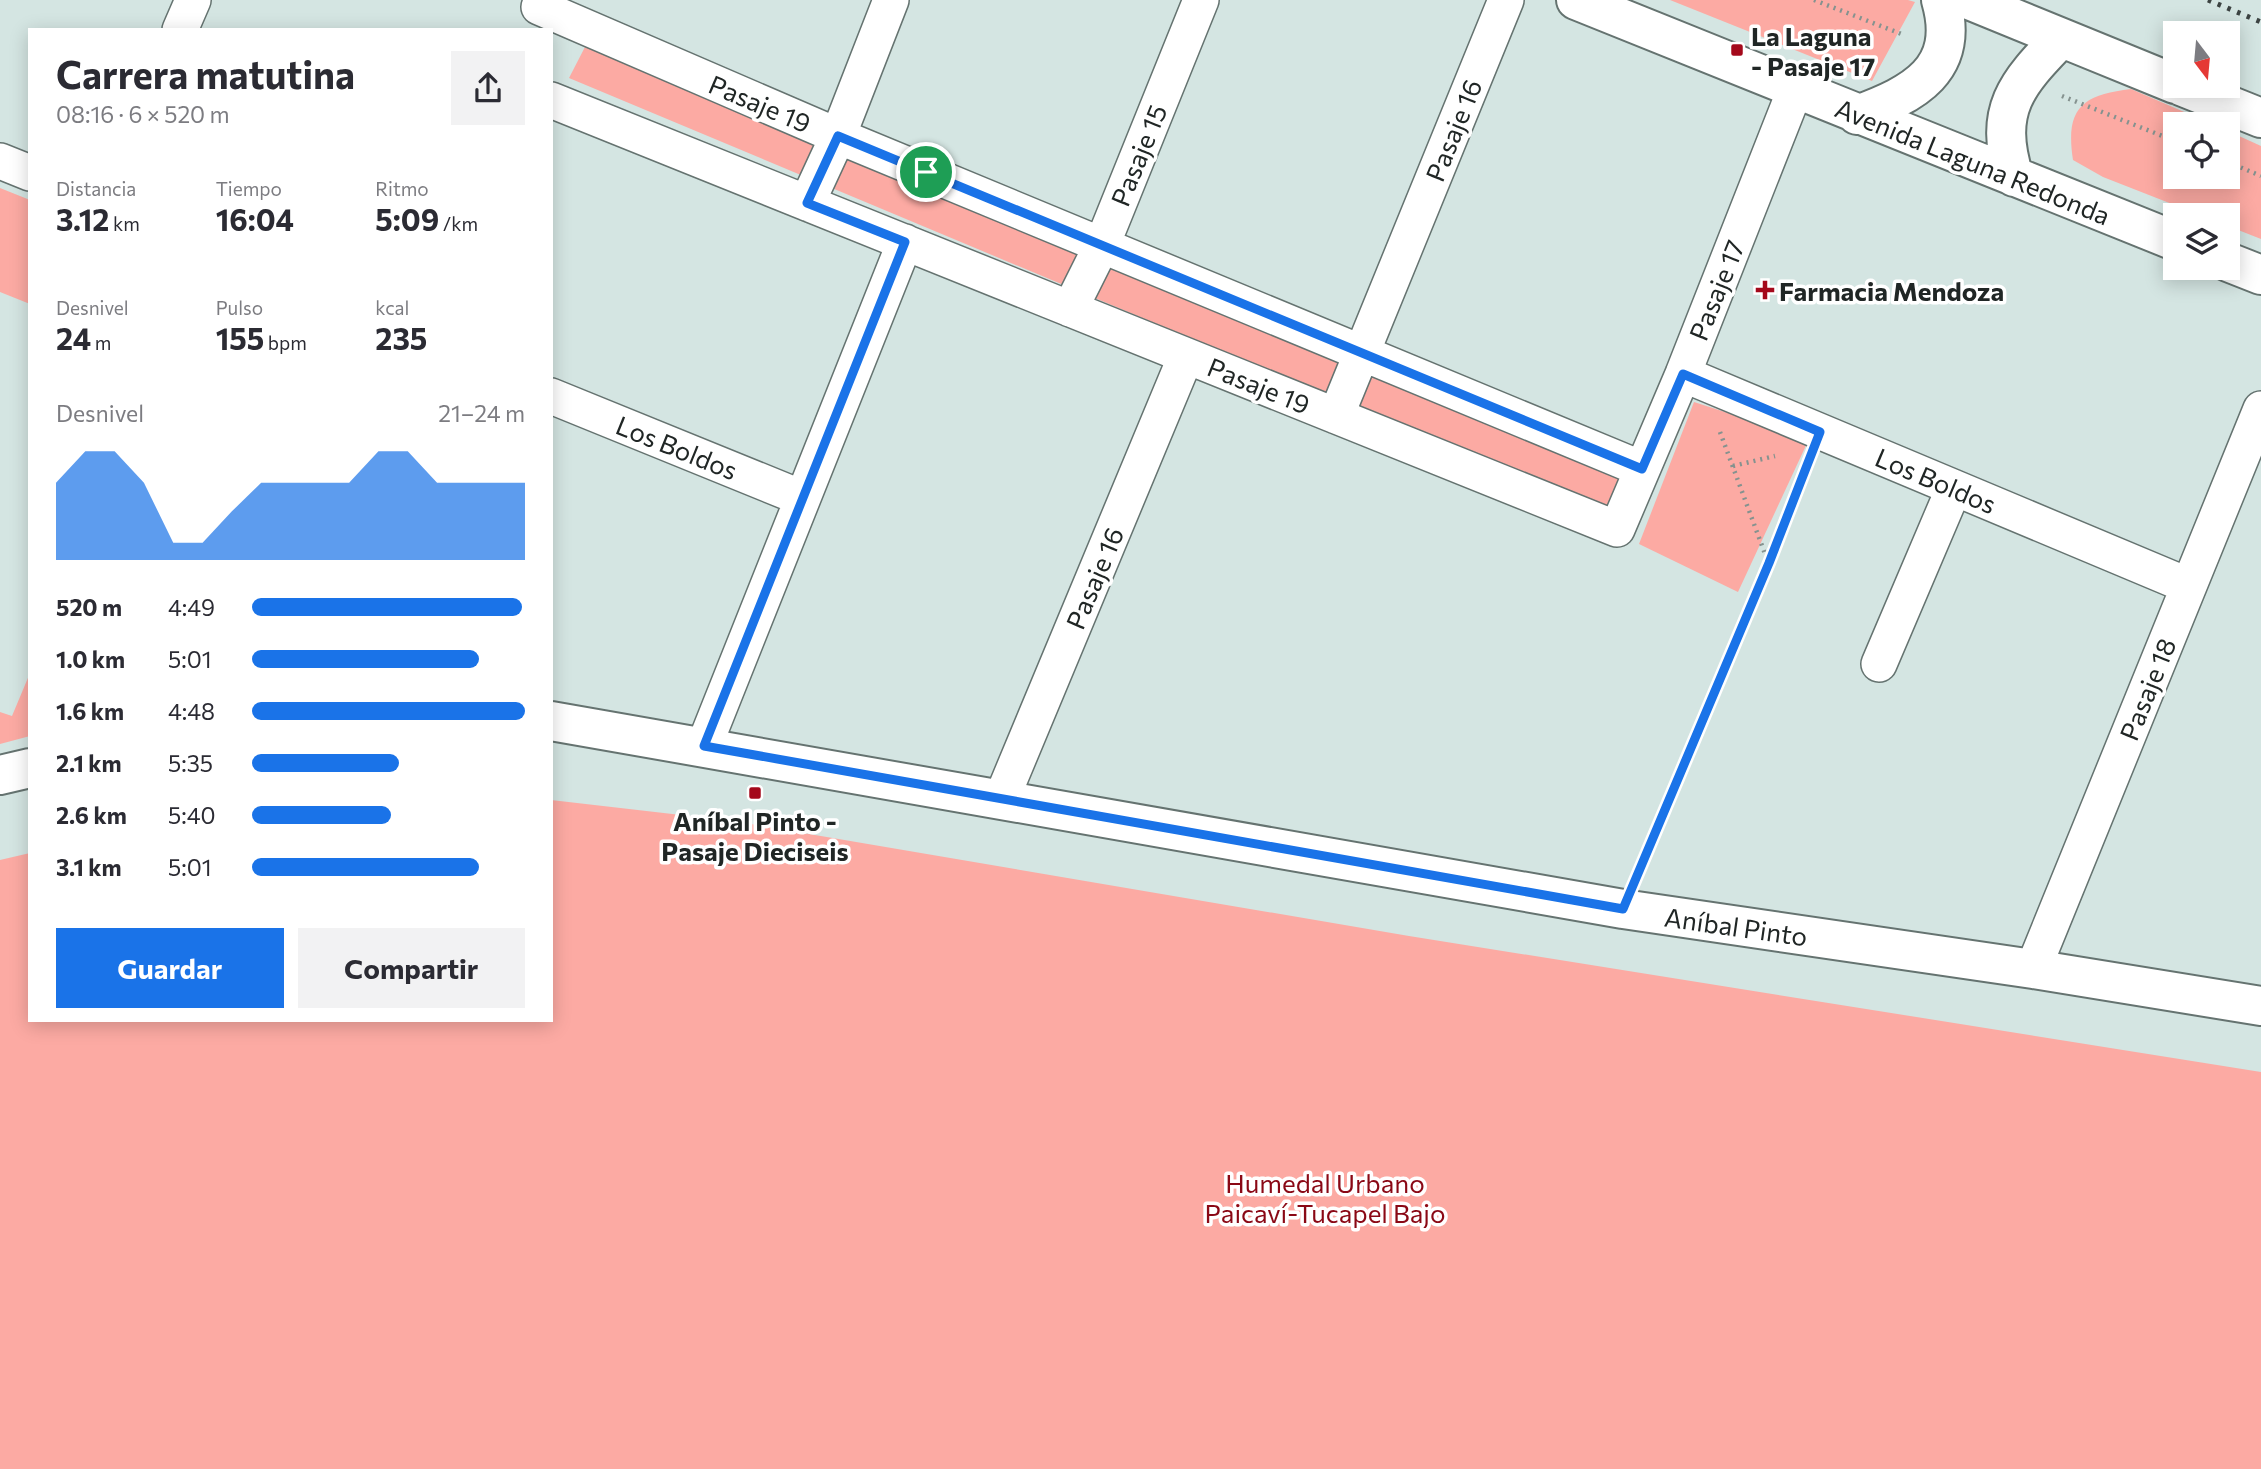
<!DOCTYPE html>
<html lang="es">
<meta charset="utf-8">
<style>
body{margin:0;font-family:Commissioner,sans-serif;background:#f2f2f3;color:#2b2b33;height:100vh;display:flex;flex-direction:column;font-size:26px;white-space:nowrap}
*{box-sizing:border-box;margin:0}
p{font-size:23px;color:#7c7c81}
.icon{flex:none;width:38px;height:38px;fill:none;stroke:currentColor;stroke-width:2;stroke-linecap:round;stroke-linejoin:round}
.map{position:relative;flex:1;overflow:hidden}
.drawer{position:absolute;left:28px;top:28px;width:525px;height:994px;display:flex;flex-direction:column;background:#fff;border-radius:0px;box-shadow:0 4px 18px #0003}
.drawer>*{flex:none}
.needle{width:46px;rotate:164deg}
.tools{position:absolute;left:2163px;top:21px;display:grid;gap:14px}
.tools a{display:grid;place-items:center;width:77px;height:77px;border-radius:0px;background:#fff;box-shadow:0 4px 18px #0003;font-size:35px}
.pin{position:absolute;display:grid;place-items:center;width:60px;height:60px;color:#fff;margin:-30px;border:4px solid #fff;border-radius:50%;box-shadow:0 2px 7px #0007}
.round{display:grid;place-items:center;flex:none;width:74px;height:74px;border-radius:0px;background:#f2f2f3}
.summary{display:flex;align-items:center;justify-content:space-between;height:119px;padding:0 28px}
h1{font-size:38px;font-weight:700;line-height:52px}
.stats{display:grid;grid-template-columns:repeat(3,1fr);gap:10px;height:119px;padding:7px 28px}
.stats div{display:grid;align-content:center}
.stats b{font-size:30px;font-weight:700}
.stats small{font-size:19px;font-weight:400}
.stats p{font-size:19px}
.chart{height:196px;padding:14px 28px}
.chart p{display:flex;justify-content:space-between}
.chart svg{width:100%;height:126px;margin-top:7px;fill:#1a73e8;opacity:.7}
.action{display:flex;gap:14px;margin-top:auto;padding:14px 28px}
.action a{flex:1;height:80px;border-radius:0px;background:#1a73e8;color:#fff;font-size:28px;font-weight:700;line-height:80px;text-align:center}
.action a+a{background:#f2f2f3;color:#2b2b33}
ul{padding:0 28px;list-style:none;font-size:23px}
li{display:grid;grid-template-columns:112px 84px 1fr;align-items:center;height:52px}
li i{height:18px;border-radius:9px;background:#1a73e8}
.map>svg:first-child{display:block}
</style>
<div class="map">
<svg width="2261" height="1469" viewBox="0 0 2261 1469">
<rect width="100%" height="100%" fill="#d4e5e2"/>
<!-- green -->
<path fill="#fcaaa3" d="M1670,0H1908L1915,2L1872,81Z
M585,47L1632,482L1618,517L569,78Z
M2131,89L2212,124H2175V177H2228V131L2261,146V239L2228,226V215H2200L2103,177L2073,160C2065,108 2082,95 2131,89Z
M0,188L30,200V304L0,292Z
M1694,402L1809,439L1738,592L1639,544Z
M30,673V736L0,744V712L12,716Z
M551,800L733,821L1409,936L2261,1072V1469H0V860L30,853V1020H551Z"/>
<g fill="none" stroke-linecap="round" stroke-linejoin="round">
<defs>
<path id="street" d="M539,7L838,136L1642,469
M180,30L193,0
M551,100L1617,529L1683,374L1795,90
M0,161L30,173
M807,203L838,136L891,0
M1070,309L1102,245L1201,0
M1683,374L2189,586
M551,396L802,498
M1336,416L1506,0
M1879,664L1954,488
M704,746L905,242
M1001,800L1186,356
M2033,969L2261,409"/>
<path id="secondary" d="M1576,0L2175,241
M1969,0L2175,84
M2181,86L2261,118
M1857,115C1914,94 1961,70 1941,0
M2014,177C1993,110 2016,84 2061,38
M2228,262L2261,275
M551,721L1623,909L2033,969L2261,1006
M0,775L30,768"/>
</defs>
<!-- street casing -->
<use href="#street" stroke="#657370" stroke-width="38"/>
<!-- secondary casing -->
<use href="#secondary" stroke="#657370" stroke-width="42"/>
<!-- path -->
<path stroke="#85928f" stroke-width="4.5" stroke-dasharray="2 5" stroke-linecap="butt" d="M1814,0L1904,35
M2062,96L2175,141
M2228,162L2261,176
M1720,432L1768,562
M1733,466L1775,456
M1639,871L1806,468"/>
<!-- street -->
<use href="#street" stroke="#fff" stroke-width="35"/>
<!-- secondary -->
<use href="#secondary" stroke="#fff" stroke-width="38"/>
<!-- rail -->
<path stroke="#3c4342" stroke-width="5" stroke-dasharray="3.5 7" stroke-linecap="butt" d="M2208,0L2261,22"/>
</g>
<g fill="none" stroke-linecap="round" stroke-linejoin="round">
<defs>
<path id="route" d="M838,136L1642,469L1683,374L1820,432L1769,563L1623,909L704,746L905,242L807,203Z"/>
</defs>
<!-- route casing -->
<use href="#route" stroke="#fff" stroke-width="14"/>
<!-- route -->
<use href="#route" stroke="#1a73e8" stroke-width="9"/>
</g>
<!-- markers -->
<g fill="#a4091b" stroke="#fff" stroke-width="2.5">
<rect x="1730" y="43" width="14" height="14" rx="3.5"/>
<path d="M1761.5 279.5h7v7h7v7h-7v7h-7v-7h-7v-7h7z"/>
<rect x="748" y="786" width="14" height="14" rx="3.5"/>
</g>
<g text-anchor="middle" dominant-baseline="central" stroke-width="7" stroke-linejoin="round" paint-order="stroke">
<!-- poi labels -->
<g font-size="26" font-weight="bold" fill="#202625" stroke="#fff" text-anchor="start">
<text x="1751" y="35">La Laguna<tspan x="1751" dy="30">- Pasaje 17</tspan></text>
<text x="1779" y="290">Farmacia Mendoza</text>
<text x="755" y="820" text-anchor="middle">Aníbal Pinto -<tspan x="755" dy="30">Pasaje Dieciseis</tspan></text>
</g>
<!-- street labels -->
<g font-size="26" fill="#202625" stroke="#fff">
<text transform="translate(760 103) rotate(23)">Pasaje 19</text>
<text transform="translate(1453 130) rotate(-68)">Pasaje 16</text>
<text transform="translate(1138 155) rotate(-68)">Pasaje 15</text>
<text transform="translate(1973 161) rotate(22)">Avenida Laguna Redonda</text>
<text transform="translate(1716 290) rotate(-68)">Pasaje 17</text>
<text transform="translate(1259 385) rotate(22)">Pasaje 19</text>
<text transform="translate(677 447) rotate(22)">Los Boldos</text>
<text transform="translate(1936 480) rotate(23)">Los Boldos</text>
<text transform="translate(1094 578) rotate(-67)">Pasaje 16</text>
<text transform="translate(2147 689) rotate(-68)">Pasaje 18</text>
<text transform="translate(1736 926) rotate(8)">Aníbal Pinto</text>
</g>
<!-- park labels -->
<g font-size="26" fill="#8a0815" stroke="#fff">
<text x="1325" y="1182">Humedal Urbano<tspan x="1325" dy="30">Paicaví-Tucapel Bajo</tspan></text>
</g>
</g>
</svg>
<div class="tools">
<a><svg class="needle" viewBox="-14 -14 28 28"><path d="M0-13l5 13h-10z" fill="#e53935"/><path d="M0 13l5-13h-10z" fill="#7c7c81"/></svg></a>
<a><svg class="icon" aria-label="locate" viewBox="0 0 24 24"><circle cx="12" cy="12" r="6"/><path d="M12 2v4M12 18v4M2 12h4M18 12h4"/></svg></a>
<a><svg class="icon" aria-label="layers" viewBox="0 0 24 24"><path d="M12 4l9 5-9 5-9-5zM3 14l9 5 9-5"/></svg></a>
</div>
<div class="pin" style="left:926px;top:172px;background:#1e9e55"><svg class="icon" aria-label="arrive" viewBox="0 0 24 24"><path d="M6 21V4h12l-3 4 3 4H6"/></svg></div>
<section class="drawer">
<div class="summary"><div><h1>Carrera matutina</h1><p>08:16 · 6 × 520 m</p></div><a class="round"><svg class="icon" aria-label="share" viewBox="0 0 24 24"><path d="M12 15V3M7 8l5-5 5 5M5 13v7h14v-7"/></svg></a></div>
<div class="stats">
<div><p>Distancia</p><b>3.12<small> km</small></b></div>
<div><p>Tiempo</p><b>16:04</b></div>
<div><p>Ritmo</p><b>5:09<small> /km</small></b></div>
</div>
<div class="stats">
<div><p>Desnivel</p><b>24<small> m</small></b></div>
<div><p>Pulso</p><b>155<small> bpm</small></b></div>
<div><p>kcal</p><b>235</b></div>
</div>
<div class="chart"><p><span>Desnivel</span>21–24 m</p>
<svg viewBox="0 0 160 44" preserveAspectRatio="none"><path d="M0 44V17L10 6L20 6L30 17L40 38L50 38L60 27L70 17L80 17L90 17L100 17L110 6L120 6L130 17L140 17L150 17L160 17V44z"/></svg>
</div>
<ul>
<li><b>520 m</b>4:49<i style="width:99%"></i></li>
<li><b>1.0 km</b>5:01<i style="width:83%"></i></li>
<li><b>1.6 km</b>4:48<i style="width:100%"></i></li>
<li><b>2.1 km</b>5:35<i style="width:54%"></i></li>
<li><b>2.6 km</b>5:40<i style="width:51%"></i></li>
<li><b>3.1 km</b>5:01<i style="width:83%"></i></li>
</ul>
<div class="action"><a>Guardar</a><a>Compartir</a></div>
</section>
</div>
